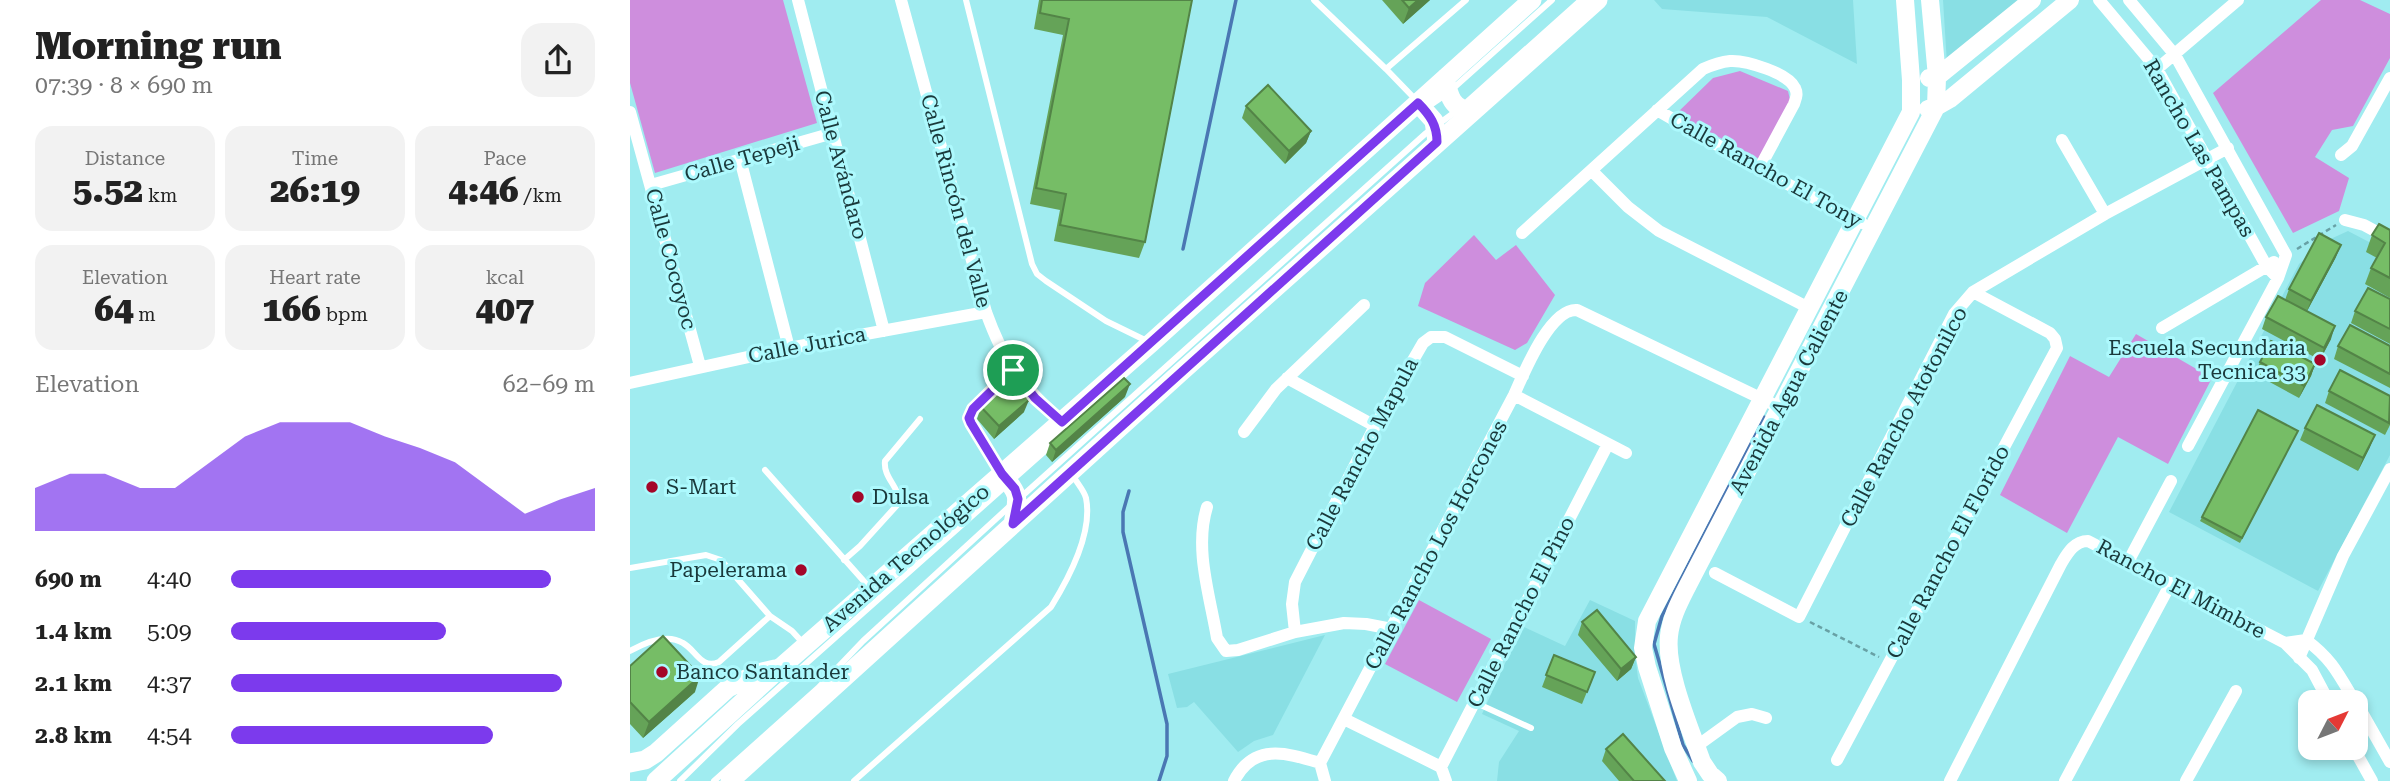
<!DOCTYPE html>
<meta charset="utf-8">
<style>
body{margin:0;font-family:"Roboto Serif",serif;background:#f2f2f2;color:#222;height:100vh;display:flex;flex-direction:column;font-size:26px;white-space:nowrap}
*{box-sizing:border-box;margin:0}
p{font-size:23px;color:#767676}
.icon{flex:none;width:38px;height:38px;fill:none;stroke:currentColor;stroke-width:2;stroke-linecap:round;stroke-linejoin:round}
.map{position:relative;flex:1;overflow:hidden}
.details{display:flex;flex-direction:column;background:#fff;width:630px}
.details>*{flex:none}
.needle{width:46px;rotate:48deg}
.controls{position:absolute;left:1668px;top:690px;display:grid;gap:14px}
.controls a{display:grid;place-items:center;width:70px;height:70px;border-radius:14px;background:#fff;box-shadow:0 4px 10px #0003;font-size:35px}
.pin{position:absolute;display:grid;place-items:center;width:60px;height:60px;color:#fff;margin:-30px;border:4px solid #fff;border-radius:50%;box-shadow:0 2px 7px #0007}
.round{display:grid;place-items:center;flex:none;width:74px;height:74px;border-radius:21px;background:#f2f2f2}
.head{display:flex;align-items:center;justify-content:space-between;height:119px;padding:0 35px}
h1{font-size:38px;font-weight:800;line-height:52px}
.figures{display:grid;grid-template-columns:repeat(3,1fr);gap:10px;height:119px;padding:7px 35px}
.figures div{display:grid;align-content:center;border-radius:18px;background:#f2f2f2;text-align:center}
.figures b{font-size:35px;font-weight:800}
.figures small{font-size:19px;font-weight:400}
.figures p{font-size:19px}
.chart{height:196px;padding:14px 35px}
.chart p{display:flex;justify-content:space-between}
.chart svg{width:100%;height:126px;margin-top:7px;fill:#7c3aed;opacity:.7}
ul{padding:0 35px;list-style:none;font-size:23px}
li{display:grid;grid-template-columns:112px 84px 1fr;align-items:center;height:52px}
li i{height:18px;border-radius:9px;background:#7c3aed}
main{display:flex;flex:1;min-height:0}
.map>svg:first-child{display:block}
</style>
<main>
<section class="details">
<div class="head"><div><h1>Morning run</h1><p>07:39 · 8 × 690 m</p></div><a class="round"><svg class="icon" aria-label="share" viewBox="0 0 24 24"><path d="M12 15V3M7 8l5-5 5 5M5 13v7h14v-7"/></svg></a></div>
<div class="figures">
<div><p>Distance</p><b>5.52<small> km</small></b></div>
<div><p>Time</p><b>26:19</b></div>
<div><p>Pace</p><b>4:46<small> /km</small></b></div>
</div>
<div class="figures">
<div><p>Elevation</p><b>64<small> m</small></b></div>
<div><p>Heart rate</p><b>166<small> bpm</small></b></div>
<div><p>kcal</p><b>407</b></div>
</div>
<div class="chart"><p><span>Elevation</span>62–69 m</p>
<svg viewBox="0 0 160 44" preserveAspectRatio="none"><path d="M0 44V29L10 24L20 24L30 29L40 29L50 20L60 11L70 6L80 6L90 6L100 11L110 15L120 20L130 29L140 38L150 33L160 29V44z"/></svg>
</div>
<ul>
<li><b>690 m</b>4:40<i style="width:88%"></i></li>
<li><b>1.4 km</b>5:09<i style="width:59%"></i></li>
<li><b>2.1 km</b>4:37<i style="width:91%"></i></li>
<li><b>2.8 km</b>4:54<i style="width:72%"></i></li>
</ul>
</section>
<div class="map">
<svg width="1760" height="781" viewBox="0 0 1760 781">
<rect width="100%" height="100%" fill="#a0ecf0"/>
<!-- built -->
<path fill="#89dfe4" d="M1024,0H1223L1227,64L1137,17L1032,9Z
M1313,0H1390L1317,64Z
M1718,231L1760,253V455L1688,591L1539,512L1669,264L1696,241Z
M960,600L1005,621V654L1008,678L1047,781H867L869,762L889,731L852,714L892,626L935,646Z
M695,635L643,735L624,741L608,752L564,702L557,707L547,708L538,674Z"/>
<!-- green -->
<path fill="#ce8edd" d="M0,0H153L187,123L25,173L0,83Z
M1691,0H1730L1760,14V58L1723,126L1702,130L1685,157L1719,178L1709,211L1663,233L1583,93Z
M1110,71L1158,91L1161,104L1133,161L1046,114L1083,78Z
M844,235L866,260L886,245L925,295L897,343L885,350L788,306L795,283Z
M1506,334L1582,378L1538,464L1488,437L1437,533L1370,495L1440,356L1479,377Z
M789,600L861,639L827,702L755,664Z"/>
<g fill="none" stroke-linecap="round" stroke-linejoin="round">
<!-- stream -->
<path stroke="#4a77b3" stroke-width="3.5" d="M553,249L606,0
M499,491L493,512V532L537,724V756L529,781
M1063,761L1053,745L1024,644L1032,616L1134,417"/>
<!-- path -->
<path stroke="#68a1a5" stroke-width="2.5" stroke-dasharray="5 3.5" stroke-linecap="butt" d="M1667,249L1706,225
M1180,622L1249,657"/>
<!-- lane -->
<path stroke="#fff" stroke-width="6" d="M336,0L402,264L407,274L416,281L476,321L519,342
M684,0L756,69
M787,101L756,69L836,0
M796,108L818,93L922,0
M135,470L239,587
M371,472L339,418L343,409L382,371
M391,497L795,134L829,109L951,0
M214,560L230,546L269,503C270,487 253,478 255,461L290,419
M0,568L76,555L91,560L140,616L162,631L174,644
M0,651C14,643 37,633 53,643C66,650 71,670 89,662L140,616
M844,702L901,728
M50,781L108,724L424,443
M84,781L188,688L233,641L380,506
M224,781L421,607C439,578 463,533 456,498C454,490 446,482 442,474"/>
<!-- street -->
<path stroke="#fff" stroke-width="12" d="M168,0L254,331
M271,0L356,312C375,365 391,384 432,422
M1469,0L1527,69L1637,267L1648,278
M1499,0L1545,55L1656,255
M1527,69L1608,0
M1027,110L1129,169L1232,223
M0,112L70,366
M1432,140L1475,214
M1711,155L1722,146L1760,78
M110,159L159,348
M962,171L998,207L1029,231L1179,308
M21,185L203,133
M1715,220L1734,225L1760,239
M892,233L1073,69C1082,65 1090,62 1100,61C1116,60 1158,73 1165,88C1168,94 1166,98 1164,104L1129,169
M1532,328L1644,262
M657,378L745,426
M0,383L159,348L356,312
M884,395L996,453
M614,432L646,389L734,305
M1558,446L1648,278L1656,255
M577,507C564,549 580,596 587,638L596,651L608,650L665,632L714,623L736,624L762,629
M1499,560L1541,481
M1085,573L1169,617L1324,314L1343,292L1475,214L1598,148
M665,632L662,604L665,582L745,426L793,343L801,337H815L893,376
M1655,643L1676,640C1702,659 1709,675 1725,702
M1669,658L1713,556L1760,469
M1726,702L1760,762
M714,719L811,767
M1067,746L1107,717L1122,714L1136,718
M1723,747L1742,781
M1207,760L1427,348L1425,339L1420,333L1343,292
M604,781C624,742 657,753 690,763
M695,781L690,763L884,395C894,373 920,308 947,310L1151,408
M816,781L811,767L978,444
M1320,781L1431,564C1437,554 1444,541 1458,541L1655,643L1682,670L1699,702
M1435,781L1541,583
M1556,781L1606,691"/>
<!-- secondary -->
<path stroke="#fff" stroke-width="18" d="M1299,78L1307,77L1402,0
M1298,109L1306,107L1320,99L1440,0
M1058,781L1043,748L1017,667L1013,648L1017,621L1281,112V80L1275,0
M1088,781L1080,774L1072,762C1060,728 1035,671 1039,636C1041,617 1050,601 1058,585L1306,107L1307,77L1300,0"/>
<!-- primary -->
<path stroke="#fff" stroke-width="19" d="M815,78C819,96 822,110 842,111
M788,103L804,121L807,142
M372,474C391,496 388,497 383,524
M0,763L15,760L26,753L98,688L128,673L145,669
M26,781L150,668L521,343L902,0
M100,781L551,372L968,0"/>
</g>
<!-- wall -->
<path fill="#65a358" d="M409,0H562L515,242L509,258L424,241L430,210L400,204L433,35L404,29Z
M752,0H800L773,24Z
M616,106L681,131L676,143L655,164L612,118Z
M1760,230V298L1735,284L1741,268L1747,258L1736,252L1742,235Z
M1706,257L1677,311L1701,339L1690,360L1632,329L1636,317L1655,300L1659,289Z
M1760,299V344L1721,323L1725,311Z
M1708,346H1760V388L1704,359Z
M1630,362L1685,364L1681,376L1669,398L1625,374Z
M1699,391L1760,396V425L1755,435L1695,403Z
M495,397L422,462L416,455L420,443Z
M351,407L394,412L364,439L347,419Z
M1675,428L1740,447L1728,471L1670,440Z
M1666,435L1610,543L1570,521L1572,517Z
M952,622L1006,657L1001,669L987,681L948,635Z
M924,655L965,672L952,704L912,687Z
M0,666L65,692L13,738L0,724Z
M976,749L1035,781H989L972,761Z"/>
<!-- shaded-wall -->
<path fill="#538447" d="M788,0H800L773,24L779,8Z
M681,131L676,143L655,164L659,151Z
M1711,245L1706,257L1676,313L1681,301Z
M1705,326L1701,339L1690,360L1694,348Z
M1685,364L1681,376L1669,398L1674,386Z
M500,384L495,397L422,462L426,450Z
M399,400L394,412L364,439L369,426Z
M1745,435L1740,447L1728,471L1733,458Z
M1006,657L1001,669L987,681L991,669Z
M70,676L65,692L13,738L19,722Z"/>
<!-- building -->
<path fill="#76bd66" stroke="#538447" stroke-width="2" d="M412,0H562L515,242L430,225L436,194L406,188L439,19L410,13Z
M772,0H788L779,8Z
M638,85L681,131L659,151L616,106Z
M1749,224L1760,230V278L1741,268L1755,243L1742,235Z
M1689,233L1711,245L1681,301L1659,289Z
M1738,288L1760,299V329L1725,311Z
M1648,296L1705,326L1694,348L1636,317Z
M1720,325L1760,346V374L1708,346Z
M1641,341L1685,364L1674,386L1630,362Z
M1710,370L1760,396L1759,423L1699,391Z
M494,378L500,384L426,450L420,443Z
M382,380L399,400L369,426L351,407Z
M1687,405L1745,435L1733,458L1675,428Z
M1628,410L1668,431L1612,538L1572,517Z
M967,610L1006,657L991,669L952,622Z
M33,636L70,676L19,722L0,702V666Z
M924,655L965,672L957,692L916,675Z
M993,734L1035,781H1004L976,749Z"/>
<g fill="none" stroke-linecap="round" stroke-linejoin="round">
<defs>
<path id="route" d="M788,103C800,115 807,125 807,142L383,524L388,499L385,489L372,474L341,423L339,418L343,409L383,370L405,398L432,422Z"/>
</defs>
<!-- route casing -->
<use href="#route" stroke="#fff" stroke-width="14"/>
<!-- route -->
<use href="#route" stroke="#7c3aed" stroke-width="9"/>
</g>
<!-- markers -->
<g fill="#a40629" stroke="#adf9fd" stroke-width="2.5">
<circle cx="1690" cy="360" r="7"/>
<circle cx="22" cy="487" r="7"/>
<circle cx="228" cy="497" r="7"/>
<circle cx="171" cy="570" r="7"/>
<circle cx="32" cy="672" r="7"/>
</g>
<g text-anchor="middle" dominant-baseline="central" stroke-width="6" stroke-linejoin="round" paint-order="stroke">
<!-- street labels -->
<g font-size="21" fill="#1a393b" stroke="#adf9fd">
<text transform="translate(1569 148) rotate(60)">Rancho Las Pampas</text>
<text transform="translate(112 159) rotate(-16)">Calle Tepeji</text>
<text transform="translate(211 165) rotate(75)">Calle Avándaro</text>
<text transform="translate(1136 170) rotate(29)">Calle Rancho El Tony</text>
<text transform="translate(326 201) rotate(75)">Calle Rincón del Valle</text>
<text transform="translate(41 259) rotate(75)">Calle Cocoyoc</text>
<text transform="translate(177 345) rotate(-11)">Calle Jurica</text>
<text transform="translate(1159 392) rotate(-62)">Avenida Agua Caliente</text>
<text transform="translate(1274 417) rotate(-62)">Calle Rancho Atotonilco</text>
<text transform="translate(732 454) rotate(-62)">Calle Rancho Mapula</text>
<text transform="translate(806 545) rotate(-62)">Calle Rancho Los Horcones</text>
<text transform="translate(1318 552) rotate(-62)">Calle Rancho El Florido</text>
<text transform="translate(276 558) rotate(-41)">Avenida Tecnológico</text>
<text transform="translate(1551 589) rotate(28)">Rancho El Mimbre</text>
<text transform="translate(891 612) rotate(-63)">Calle Rancho El Pino</text>
</g>
<!-- poi labels -->
<g font-size="21" fill="#1a393b" stroke="#adf9fd" text-anchor="start">
<text x="1676" y="348" text-anchor="end">Escuela Secundaria<tspan x="1676" dy="24">Tecnica 33</tspan></text>
<text x="36" y="487">S-Mart</text>
<text x="242" y="497">Dulsa</text>
<text x="157" y="570" text-anchor="end">Papelerama</text>
<text x="46" y="672">Banco Santander</text>
</g>
</g>
</svg>
<div class="controls">
<a><svg class="needle" viewBox="-14 -14 28 28"><path d="M0-13l5 13h-10z" fill="#e53935"/><path d="M0 13l5-13h-10z" fill="#767676"/></svg></a>
</div>
<div class="pin" style="left:383px;top:370px;background:#1e9e55"><svg class="icon" aria-label="arrive" viewBox="0 0 24 24"><path d="M6 21V4h12l-3 4 3 4H6"/></svg></div>
</div>
</main>
